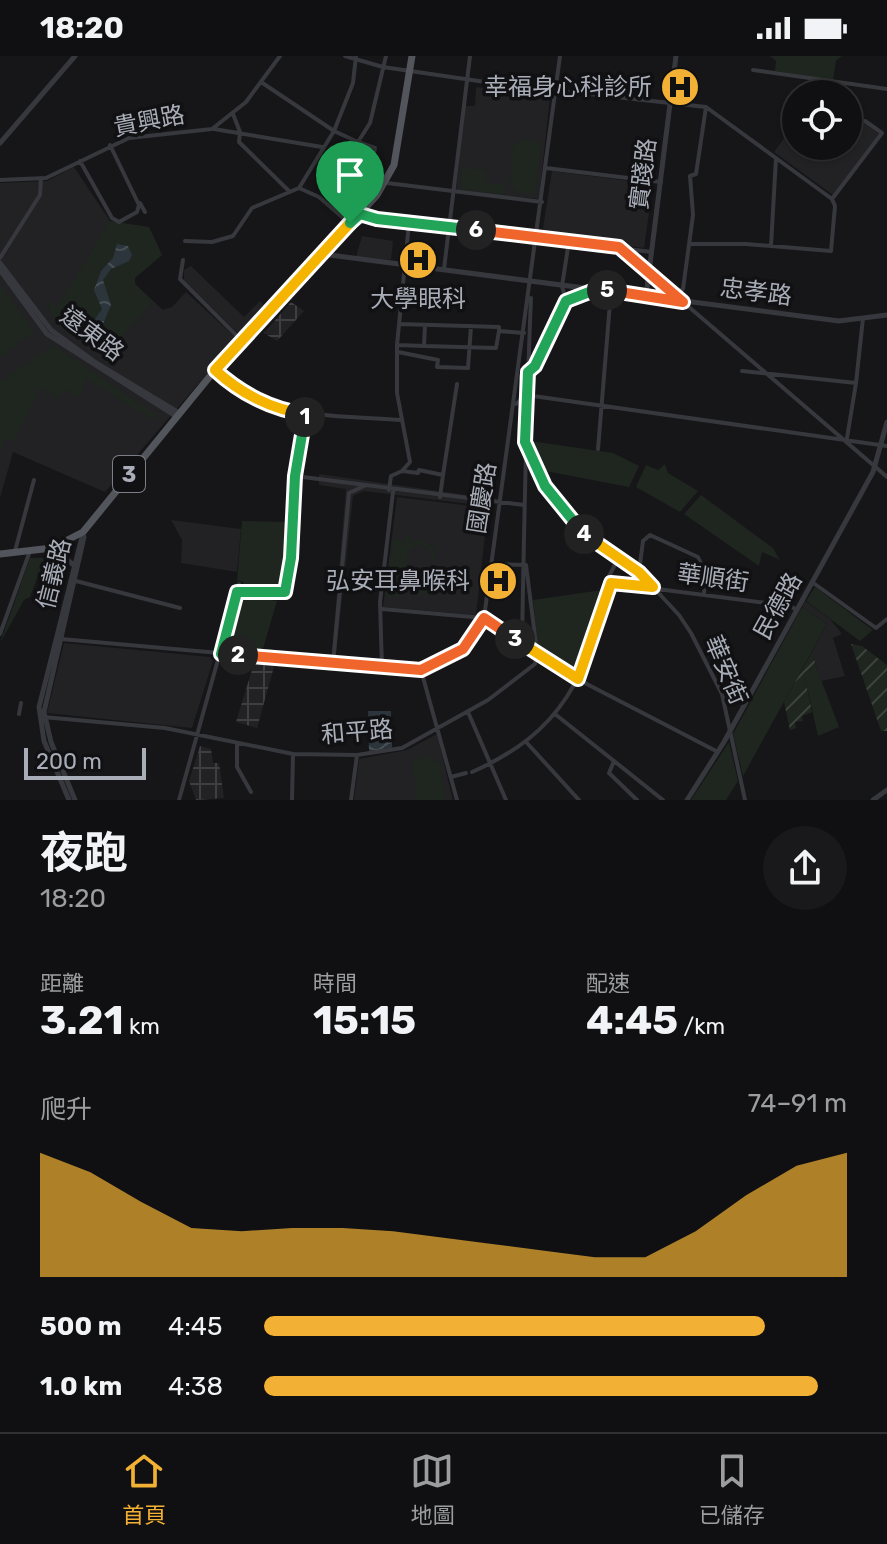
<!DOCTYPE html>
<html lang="zh-TW">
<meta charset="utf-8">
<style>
body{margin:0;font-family:Rubik,"Noto Sans TC",sans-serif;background:#19191b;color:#f1f3f6;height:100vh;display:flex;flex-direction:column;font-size:30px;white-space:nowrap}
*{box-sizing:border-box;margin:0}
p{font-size:26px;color:#9c9d9f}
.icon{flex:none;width:44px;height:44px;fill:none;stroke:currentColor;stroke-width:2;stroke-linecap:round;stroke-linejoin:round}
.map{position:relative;height:744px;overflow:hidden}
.details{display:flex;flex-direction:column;background:#101012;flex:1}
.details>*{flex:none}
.tools{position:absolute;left:782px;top:24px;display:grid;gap:16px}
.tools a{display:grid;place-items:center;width:80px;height:80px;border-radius:50%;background:#101012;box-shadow:0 2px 6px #0004,0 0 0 2px #303032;font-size:40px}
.scale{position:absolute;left:24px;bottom:20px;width:122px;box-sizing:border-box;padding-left:8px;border:4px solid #a8adb8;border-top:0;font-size:22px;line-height:28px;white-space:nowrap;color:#a8adb8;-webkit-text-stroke:6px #111113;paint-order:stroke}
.pin{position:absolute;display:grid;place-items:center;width:68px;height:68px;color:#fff;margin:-82px -34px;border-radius:50% 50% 50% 0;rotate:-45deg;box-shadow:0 0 8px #0007}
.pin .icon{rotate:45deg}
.km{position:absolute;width:40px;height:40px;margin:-20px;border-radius:50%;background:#222;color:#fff;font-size:22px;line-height:40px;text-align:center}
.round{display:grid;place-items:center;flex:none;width:84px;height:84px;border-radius:42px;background:#19191b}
.head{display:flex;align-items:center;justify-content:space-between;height:136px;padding:0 40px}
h1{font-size:44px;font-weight:700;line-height:60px}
.metrics{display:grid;grid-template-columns:repeat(3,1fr);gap:12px;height:136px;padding:8px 40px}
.metrics div{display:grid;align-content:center}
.metrics b{font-size:40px;font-weight:700}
.metrics small{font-size:22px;font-weight:400}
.metrics p{font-size:22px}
.chart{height:224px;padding:16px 40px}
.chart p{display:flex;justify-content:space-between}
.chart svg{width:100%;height:144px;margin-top:8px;fill:#f2b134;opacity:.7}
ul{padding:0 40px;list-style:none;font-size:26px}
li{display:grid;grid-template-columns:128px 96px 1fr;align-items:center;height:60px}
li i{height:20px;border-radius:10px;background:#f2b134}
.status{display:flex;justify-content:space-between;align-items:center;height:56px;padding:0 40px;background:#101012;direction:ltr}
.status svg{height:22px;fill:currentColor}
.tabs{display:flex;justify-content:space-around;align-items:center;height:112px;border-top:2px solid #303032;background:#101012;font-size:22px;color:#9c9d9f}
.tabs a{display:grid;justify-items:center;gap:4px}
.tabs .on{color:#f2b134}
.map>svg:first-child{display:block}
</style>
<div class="status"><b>18:20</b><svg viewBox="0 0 49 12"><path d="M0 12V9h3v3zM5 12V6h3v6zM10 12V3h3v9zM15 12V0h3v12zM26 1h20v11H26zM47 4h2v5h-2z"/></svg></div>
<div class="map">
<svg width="887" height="744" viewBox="0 0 887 744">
<defs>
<pattern id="industrial-grid" width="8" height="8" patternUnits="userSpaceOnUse" patternTransform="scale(2)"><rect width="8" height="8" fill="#222225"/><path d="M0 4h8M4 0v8" fill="none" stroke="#3f3f43"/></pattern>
<pattern id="garden-furrows" width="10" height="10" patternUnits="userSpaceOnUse" patternTransform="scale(2)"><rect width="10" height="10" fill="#1e261f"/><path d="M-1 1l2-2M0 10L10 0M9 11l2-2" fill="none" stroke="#3c433d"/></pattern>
<pattern id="water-waves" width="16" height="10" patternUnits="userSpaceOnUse" patternTransform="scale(2)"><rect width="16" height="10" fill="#2c353c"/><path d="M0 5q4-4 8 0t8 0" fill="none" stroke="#485056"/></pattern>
</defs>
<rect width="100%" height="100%" fill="#161618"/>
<!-- built -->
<path fill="#222225" d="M476,31L550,41L539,143L456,135L465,50H475Z
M848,55L879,78L833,139L774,96L796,66V90H848Z
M74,111L112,168L149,171L162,199L135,222V228L163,254L172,251L186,236L237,283L105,436L13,396L0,442V127L47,125Z
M552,115L653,128L644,192L542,179Z
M362,180L393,185L391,204L356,201Z
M191,210L244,261L260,245L265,250V255L242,281L184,224V214Z
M319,418L495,443L494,451L364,435L353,440L335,607H331L346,433L319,429Z
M397,441L488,452L476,559L383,551Z
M171,464L241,473L237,516L181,507L182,484Z
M805,545L830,563L842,578L833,582L845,620L821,625L812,596L827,568L802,551Z
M64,587L210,601L213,605L192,672L47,657Z
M437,678L453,744H354L359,703L407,694Z"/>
<!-- industrial -->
<path fill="url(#industrial-grid)" d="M291,246L304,255L277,285L264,277Z
M255,604L275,607L257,672L236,666Z
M200,690L211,693L213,707H219L224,742L196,744L189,725Z"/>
<!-- green -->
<path fill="#1e261f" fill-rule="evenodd" d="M770,0H842L836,5L833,24L775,15L776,5Z
M523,82L537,87L541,84L535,140L531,136L518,137L510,128L513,90Z
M462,112L485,114V131L486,127L505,129L504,139L461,133Z
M110,165L149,171L162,199L135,222V228L153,246L106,298C83,285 53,274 48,245L57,251Z
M0,228L34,276L0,301Z
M53,289L158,360L153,364L86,322L82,338L76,341L64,333L60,342L41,332L14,385L5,382L4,390L0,391V326Z
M530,385L613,397L639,410L629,431L540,414Z
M665,408L668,417L698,435L680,456L636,431L646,409L658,414Z
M701,439L773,492L780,504L762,496L759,510L684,458Z
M242,465L290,466L284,535L279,540L246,538L243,526L237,525Z
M405,478L410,479L409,487L419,483L435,492L432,529L425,538L413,539L403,533L402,541H386L393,483L403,484L402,498ZM419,488L429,493L432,501L428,527L417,535L408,531L404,522L408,497Z
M30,502H45L30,541L24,544L0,587Z
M815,531L873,574L860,585L806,545Z
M602,534L586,591L573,616L538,593L533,544Z
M242,540L277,545L262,596L228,592Z
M802,551L827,568L743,720L733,678Z
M816,610L839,671L818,680L804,617Z
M729,686L738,725L726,744H691Z
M425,699L440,707L445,744H417L412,701L417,705Z"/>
<!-- garden -->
<path fill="url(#garden-furrows)" d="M851,588L862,590L887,609V675H881Z
M812,596L816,610L804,617L812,656L802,660L803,665L795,666L796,672L790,674L784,646Z"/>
<!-- water -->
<path fill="url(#water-waves)" d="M117,188L128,190L132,199L129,205L111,213L103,224L111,249L101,273L104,282L93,280L88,285L82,282L102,253L94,234L101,215L113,202Z
M368,655H391L392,692L369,695Z"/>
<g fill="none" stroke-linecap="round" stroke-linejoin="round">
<!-- minor -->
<path stroke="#37383d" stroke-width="4" d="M345,0L383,11L499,28L706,51L832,143L882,77L865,65
M356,0L353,27L334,75L358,86L370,67L386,0
M753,14L887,33
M261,26L334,75L299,132
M233,58L240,76L239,86L289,135
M214,73L322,91
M358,86L375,92L370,115L387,127L542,146
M80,105L112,162L119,166L137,156L139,149L110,89
M546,112L661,126
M0,124L46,122L129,82L212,73L246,46L280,0
M299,132L319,141L349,167
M345,138L360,112L370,115
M140,147L145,156
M360,158L377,163L652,196
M185,185L212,186L233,180L252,152L299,132
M689,188H746L831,195L835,150L832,143
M771,190L776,102
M619,191L887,421
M0,202L40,139L41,122
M183,204L180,223L242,285
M444,213L470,0
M675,238L683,233L693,159L690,120L696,118L706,51
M566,245L562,230L569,185
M399,268L499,271V275L524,277
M425,269L424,290L496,292L499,275
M398,289L424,290
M398,296L438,304L437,311L468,312L471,270
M215,314C271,364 332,359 402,364
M530,315L566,245L596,234
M742,315L856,327L847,382
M521,320L522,343
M856,327L863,262
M516,348L526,339L887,390
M525,386L540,421L581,475L639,516L679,559L691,577L722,638L745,744
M598,393L611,235
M402,415L410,406L397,337V289L409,167
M443,419L457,328
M295,420L524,449
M389,434L391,420L402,415L418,417L419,414L443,419L440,441
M15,495L34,424
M491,508L526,509
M639,516L643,485L650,479L698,501L705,516L704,538
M76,525L180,552
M812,526L876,572L887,563
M611,527L790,550L797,554
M237,536H285L291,502L295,420L306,358
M382,553L484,562L581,625L718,696
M0,578L30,495
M61,583L411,614C440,613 475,591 484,562L560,0
M522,587C524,472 526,357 531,242
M333,607L349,437L364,430
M382,612L380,546L393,436
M421,614L457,744
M468,656L506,744
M19,658L21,647
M555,658L663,744
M43,661L165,672L293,698L357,699L402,692L488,644L535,608L537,596L526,509
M237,687V711L251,736
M527,687L579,744
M614,705L609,717L637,744
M472,716C565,675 585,620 611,527L607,524L618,503
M451,721L466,717
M179,744L239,528
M292,744L293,698
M351,744L357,699"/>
<!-- tertiary -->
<path stroke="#37383d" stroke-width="5" d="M0,87L75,0
M322,198L839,265L887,259
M0,207L51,274L96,307L179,357
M0,214L47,278L177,361
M646,240L676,0
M52,492L75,510
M69,744L44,685L39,651L83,477
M75,744L51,686L44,656L84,481
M687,744L724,686L873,416L887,366
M873,744L887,734"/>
<!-- primary -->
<path stroke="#53555c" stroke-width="7" d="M0,498L52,492L83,476L215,314L377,139L394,109L412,0"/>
</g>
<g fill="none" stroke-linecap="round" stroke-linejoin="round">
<defs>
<path id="split-1" d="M305,361L306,358C272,354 240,337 215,314L350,167"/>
<path id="split-2" d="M238,599L221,598L237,536H285L291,502L295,420L305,361"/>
<path id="split-3" d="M238,599L421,614L463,593L484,562L515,583"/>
<path id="split-4" d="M515,583L578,623L611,527L653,531L639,516L584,478"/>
<path id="split-5" d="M584,478L545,430L525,386L528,316L535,310L566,245L597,233L607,234"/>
<path id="split-6" d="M476,174L619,191L683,246L607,234"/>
<path id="split-7" d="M350,167L360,158L377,163L476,174"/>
</defs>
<!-- split-1 casing -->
<use href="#split-1" stroke="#fff" stroke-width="16"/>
<!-- split-2 casing -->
<use href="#split-2" stroke="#fff" stroke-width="16"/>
<!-- split-3 casing -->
<use href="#split-3" stroke="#fff" stroke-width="16"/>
<!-- split-4 casing -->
<use href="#split-4" stroke="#fff" stroke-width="16"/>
<!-- split-5 casing -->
<use href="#split-5" stroke="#fff" stroke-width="16"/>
<!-- split-6 casing -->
<use href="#split-6" stroke="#fff" stroke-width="16"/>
<!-- split-7 casing -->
<use href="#split-7" stroke="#fff" stroke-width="16"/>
<!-- split-1 -->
<use href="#split-1" stroke="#f5b400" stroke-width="10"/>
<!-- split-2 -->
<use href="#split-2" stroke="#22a559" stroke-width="10"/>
<!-- split-3 -->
<use href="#split-3" stroke="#f0652b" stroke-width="10"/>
<!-- split-4 -->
<use href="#split-4" stroke="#f5b400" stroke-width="10"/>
<!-- split-5 -->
<use href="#split-5" stroke="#22a559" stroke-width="10"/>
<!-- split-6 -->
<use href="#split-6" stroke="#f0652b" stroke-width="10"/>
<!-- split-7 -->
<use href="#split-7" stroke="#22a559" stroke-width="10"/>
</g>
<!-- icons -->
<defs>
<symbol id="hospital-disc" viewBox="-11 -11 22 22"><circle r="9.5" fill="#f2b134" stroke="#111113"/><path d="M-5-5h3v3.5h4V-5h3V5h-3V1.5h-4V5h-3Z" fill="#111"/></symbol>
</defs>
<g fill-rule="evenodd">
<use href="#hospital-disc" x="658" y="9" width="44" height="44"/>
<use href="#hospital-disc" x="396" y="182" width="44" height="44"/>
<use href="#hospital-disc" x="476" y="503" width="44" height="44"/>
</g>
<g text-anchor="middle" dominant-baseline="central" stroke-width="7" stroke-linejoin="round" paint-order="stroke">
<!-- shield labels -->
<rect fill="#111113" stroke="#7b7e86" stroke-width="2" x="113" y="400" width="32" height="36" rx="6"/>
<g font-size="22" font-weight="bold" fill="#a8adb8">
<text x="129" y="418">3</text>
</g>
<!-- poi labels -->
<g font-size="24" fill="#a8adb8" stroke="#111113" text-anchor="end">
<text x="652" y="31">幸福身心科診所</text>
<text x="418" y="243" text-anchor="middle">大學眼科</text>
<text x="470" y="525">弘安耳鼻喉科</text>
</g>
<!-- street labels -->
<g font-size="24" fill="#a8adb8" stroke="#111113">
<text transform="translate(149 65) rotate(-11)">貴興路</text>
<text transform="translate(643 118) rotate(-83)">實踐路</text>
<text transform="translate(756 236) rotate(7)">忠孝路</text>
<text transform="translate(92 278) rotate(37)">遠東路</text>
<text transform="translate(482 442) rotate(-81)">國慶路</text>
<text transform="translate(54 518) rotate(-76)">信義路</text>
<text transform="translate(713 522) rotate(8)">華順街</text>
<text transform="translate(778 550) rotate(-61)">民德路</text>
<text transform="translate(726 614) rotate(67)">華安街</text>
<text transform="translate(357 676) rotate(-5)">和平路</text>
</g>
</g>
</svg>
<div class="tools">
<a><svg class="icon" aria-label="locate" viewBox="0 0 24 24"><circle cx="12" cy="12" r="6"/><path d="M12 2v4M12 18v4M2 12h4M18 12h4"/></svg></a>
</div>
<div class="scale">200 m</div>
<div class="pin" style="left:350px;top:167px;background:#1e9e55"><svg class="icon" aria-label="arrive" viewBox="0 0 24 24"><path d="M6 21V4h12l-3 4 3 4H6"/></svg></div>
<b class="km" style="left:305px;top:361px">1</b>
<b class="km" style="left:238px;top:599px">2</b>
<b class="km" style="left:515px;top:583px">3</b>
<b class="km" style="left:584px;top:478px">4</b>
<b class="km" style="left:607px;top:234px">5</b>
<b class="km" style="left:476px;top:174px">6</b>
</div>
<section class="details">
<div class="head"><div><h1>夜跑</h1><p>18:20</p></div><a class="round"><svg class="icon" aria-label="share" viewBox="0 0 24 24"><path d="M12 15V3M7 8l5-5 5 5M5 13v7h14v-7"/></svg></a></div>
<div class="metrics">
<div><p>距離</p><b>3.21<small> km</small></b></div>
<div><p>時間</p><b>15:15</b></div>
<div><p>配速</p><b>4:45<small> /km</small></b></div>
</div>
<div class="chart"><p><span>爬升</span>74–91 m</p>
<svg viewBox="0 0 160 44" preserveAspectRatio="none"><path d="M0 44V6L10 12L20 21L30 29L40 30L50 29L60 29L70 30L80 32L90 34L100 36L110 38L120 38L130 30L140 19L150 10L160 6V44z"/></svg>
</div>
<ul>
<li><b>500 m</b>4:45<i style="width:86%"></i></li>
<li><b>1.0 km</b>4:38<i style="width:95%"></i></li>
</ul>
</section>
<nav class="tabs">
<a class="on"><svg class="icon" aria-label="home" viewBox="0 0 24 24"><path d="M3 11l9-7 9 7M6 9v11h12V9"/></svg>首頁</a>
<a><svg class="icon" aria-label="map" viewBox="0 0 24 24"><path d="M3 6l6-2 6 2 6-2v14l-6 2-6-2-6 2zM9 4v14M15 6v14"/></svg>地圖</a>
<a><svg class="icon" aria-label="saved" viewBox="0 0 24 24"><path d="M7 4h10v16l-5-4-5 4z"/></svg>已儲存</a>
</nav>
